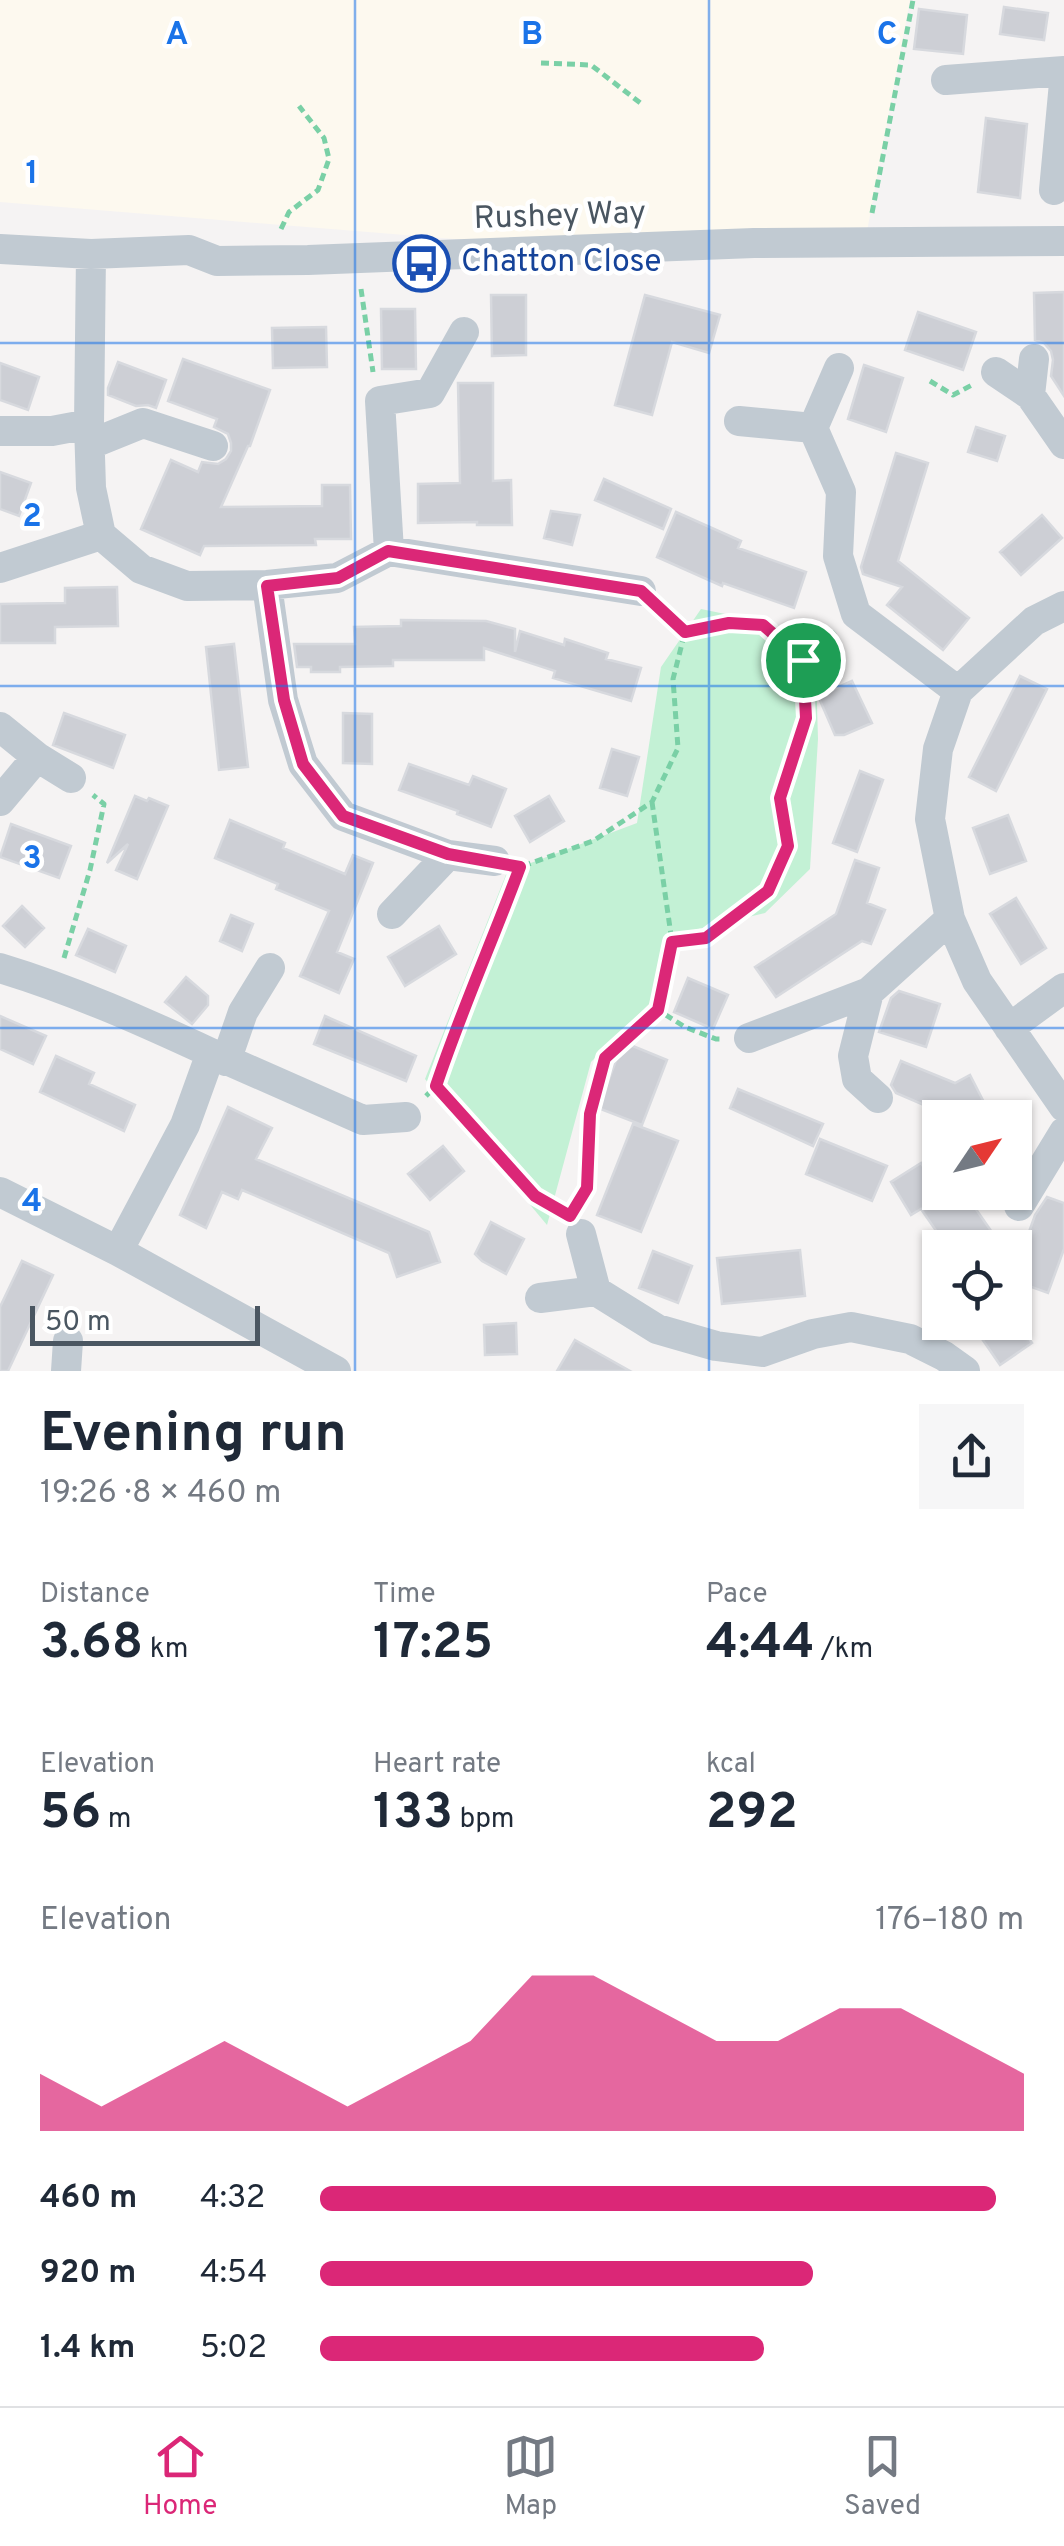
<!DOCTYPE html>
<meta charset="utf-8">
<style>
body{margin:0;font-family:Overpass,sans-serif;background:#f6f6f7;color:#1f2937;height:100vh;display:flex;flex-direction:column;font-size:38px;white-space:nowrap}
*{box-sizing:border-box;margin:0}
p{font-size:32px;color:#747a83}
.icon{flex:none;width:55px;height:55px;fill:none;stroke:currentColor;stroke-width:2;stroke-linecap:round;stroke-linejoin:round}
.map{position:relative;height:1371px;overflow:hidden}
.sheet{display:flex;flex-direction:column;background:#fff;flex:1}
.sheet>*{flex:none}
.needle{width:65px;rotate:55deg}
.tools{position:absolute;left:922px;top:1100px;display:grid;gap:20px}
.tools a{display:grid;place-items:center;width:110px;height:110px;border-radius:0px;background:#fff;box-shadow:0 2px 8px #0004;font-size:50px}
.scale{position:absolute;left:30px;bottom:25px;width:230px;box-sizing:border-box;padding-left:10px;border:5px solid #4a5661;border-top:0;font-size:28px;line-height:35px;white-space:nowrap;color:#4a5661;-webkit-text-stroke:8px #fff;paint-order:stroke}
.pin{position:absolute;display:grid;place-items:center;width:85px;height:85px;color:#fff;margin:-42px;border:5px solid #fff;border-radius:50%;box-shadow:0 2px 10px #0007}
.round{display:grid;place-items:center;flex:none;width:105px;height:105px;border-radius:0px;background:#f6f6f7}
.head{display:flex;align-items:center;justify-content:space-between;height:170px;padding:0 40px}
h1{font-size:55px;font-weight:700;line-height:75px}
.stats{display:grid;grid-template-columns:repeat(3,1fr);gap:15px;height:170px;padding:10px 40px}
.stats div{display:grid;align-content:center}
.stats b{font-size:50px;font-weight:700}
.stats small{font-size:28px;font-weight:400}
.stats p{font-size:28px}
.chart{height:280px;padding:20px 40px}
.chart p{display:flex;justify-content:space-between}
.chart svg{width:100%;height:180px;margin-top:10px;fill:#db2777;opacity:.7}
ul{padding:0 40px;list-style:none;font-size:32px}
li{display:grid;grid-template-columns:160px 120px 1fr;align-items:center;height:75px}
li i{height:25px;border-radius:12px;background:#db2777}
.tab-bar{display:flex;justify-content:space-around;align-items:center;height:140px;border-top:2px solid #e0e1e3;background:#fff;font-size:28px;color:#747a83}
.tab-bar a{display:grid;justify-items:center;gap:5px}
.tab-bar .active{color:#db2777}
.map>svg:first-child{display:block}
</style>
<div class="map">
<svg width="1064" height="1371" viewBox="0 0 1064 1371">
<rect width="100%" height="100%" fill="#f5f3f3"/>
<!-- commercial -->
<path fill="#fdf9ef" d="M0,0H910L866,237L527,245L0,202Z"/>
<!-- green -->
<path fill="#c3f1d5" d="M701,609L779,625L816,673L818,739L810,869L765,913L665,937L650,1003L591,1062L547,1225L425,1079L507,872L637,823L661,667Z"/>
<!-- building -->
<path fill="#cdcfd5" stroke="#d7d9de" stroke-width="2.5" d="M1004,7L1048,13L1044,40L1000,34Z
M919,9L967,15L963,54L914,49Z
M986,118L1027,124L1020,198L978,192Z
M1064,292V396L1051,376L1053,360L1051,351L1044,343L1035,340L1034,293Z
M491,295H526V355L492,356Z
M645,295L720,315L709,353L672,342L652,415L615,405Z
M381,309H415L416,369H382Z
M918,312L976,332L963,370L905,350Z
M326,327L327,367L273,368L272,328Z
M183,359L270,390L250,446H248L221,507L322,506V485H350L351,539H315L316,545L204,546L200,555L141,529L171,460L198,472L202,462L218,464L226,459L231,451V443L228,434L214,427L217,419L168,401Z
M118,362L166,380L156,408L148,405L136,406L108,395V388Z
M0,363L39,377L28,410L0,400Z
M864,365L903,378L886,432L848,419Z
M458,383H493V481L511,480L512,525H477V522L418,523V484L460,483Z
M976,427L1005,436L997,461L968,452Z
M896,453L928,463L898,561L969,618L943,650L887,605L902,587L863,574L861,567Z
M0,472L31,483L19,516L0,509Z
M604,479L671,509L663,529L595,500Z
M551,511L580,515L572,545L544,538Z
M676,512L741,541L738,548L806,572L794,608L723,583L722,586L657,557Z
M1042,515L1062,538L1021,575L1000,552Z
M117,587L118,626L55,627V643H0V604L65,603V588Z
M401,620L486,621L515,629V652L520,631L564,645L565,639L608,653L606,659L641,668L631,701L553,678L555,671L484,648V660H393V666L340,667V672H311V667H297L294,644H355L354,627L401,626Z
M234,644L248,767L219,770L206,647Z
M1020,676L1047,689L996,791L969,777Z
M852,681L872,723L844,735H835L818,696Z
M64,713L125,735L113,768L53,745Z
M343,713L372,714V764L343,763Z
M612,749L639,757L627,796L600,788Z
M409,764L469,785L473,776L506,789L491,827L457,814L458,811L399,790Z
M860,771L883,780L857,852L833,843Z
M135,796L147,801L149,798L168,806L137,879L116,870L128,844L107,863Z
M549,796L564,821L530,842L515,816Z
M1008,815L1026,861L990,874L973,828Z
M230,820L285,843L283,848L345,874L353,855L373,863L337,952L354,959L339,993L300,976L329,911L276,889L278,884L215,858Z
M11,824L71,846L59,878L0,857Z
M855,860L879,868L867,903L885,910L871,944L862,941L776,997L755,967L836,914Z
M1016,898L1046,948L1021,964L990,914Z
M22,906L44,928L25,947L3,926Z
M231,915L253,924L242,951L220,941Z
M439,926L456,954L405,986L388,957Z
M88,929L126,946L115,972L76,955Z
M186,977L208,996V1005L192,1024L165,1002Z
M688,978L728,995L713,1029L674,1012Z
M899,991L940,1004L926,1047L879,1032L891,998Z
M0,1016L46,1036L33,1064L0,1049Z
M325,1016L416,1056L406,1081L314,1044Z
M623,1042L667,1060L642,1125L598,1108Z
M56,1056L94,1073L89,1084L135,1105L124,1131L40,1092Z
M901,1061L955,1083L970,1075L992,1118H954L896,1093L891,1085Z
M738,1089L823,1124L813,1146L730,1108Z
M228,1107L272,1128L256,1159L429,1232L440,1262L397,1277L389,1253L242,1190L238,1199L222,1192L206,1228L180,1215Z
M633,1124L678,1141L641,1232L597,1215Z
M820,1139L887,1166L872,1201L806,1174Z
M443,1146L464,1171L430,1200L408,1174Z
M921,1163L946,1203L964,1192L1003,1248H948L921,1209L911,1215L891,1182Z
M1047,1197L1064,1203V1249L1048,1293L1015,1281V1271L1035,1215Z
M491,1222L524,1239L506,1274L482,1261L475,1254Z
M800,1250L805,1296L722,1304L717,1258Z
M653,1251L692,1266L678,1303L639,1288Z
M22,1261L53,1275L8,1371H0V1307Z
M993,1322H1018L1032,1343L1000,1365L978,1333Z
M516,1323L517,1354L485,1355L484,1325Z
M575,1340L630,1371H557Z"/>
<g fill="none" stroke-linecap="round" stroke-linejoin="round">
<!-- path -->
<path stroke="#7ad0a6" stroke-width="5" stroke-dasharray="8 5" stroke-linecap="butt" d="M541,63L591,65L643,105
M872,213L913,0
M281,229L289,212L318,190L329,159L324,138L299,106
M361,289L373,372
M930,381L953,395L972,385
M663,611L685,632L729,623L763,625L803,659
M652,802L672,942L706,938L768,891L788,846L780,798L806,718L803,659L835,632
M523,866L593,841L652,802L678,748L673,679L685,632
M672,942L658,1010L685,1027L716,1039H721
M64,958L90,870L104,804L93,795
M436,1086L459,1016L494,936L514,884
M426,1096L436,1086L535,1196L562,1212
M576,1206L587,1188L590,1114L605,1058L658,1010"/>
<!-- minor -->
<path stroke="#c1cad2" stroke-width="30" d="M946,80L1064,71
M1054,190L1064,83
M0,249L91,254L189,250L217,261L308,260L754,243L1064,241
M91,254L89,424L91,488L101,535L141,569L187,586L267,585L337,578L389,551L641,591
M1034,359L1030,395L1064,444
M839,368L813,428L841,492L838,556L856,614L958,691
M996,372L1030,395
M739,421L813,428
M0,431H52L89,424
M91,444L143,423L213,446
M389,551L380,401L430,393L464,332
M0,568L101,535
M267,585L283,700L303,764L343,816L448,855L495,861
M1064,606L1034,621L958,691L938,749L930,819L950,919L977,981L1064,1107
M0,727L37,757L71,778
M0,801L37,757
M392,914L448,855
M0,968C73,990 142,1021 211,1053L185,1125L118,1251
M869,992L853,1056L857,1079L878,1098
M1009,1028L1064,988
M749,1038L869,992L950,919
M211,1053L363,1120L406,1117
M226,1061L243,1012L270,968
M0,1192L118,1251L336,1371
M1019,1206L1064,1132
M581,1234L596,1291L657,1329L716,1346L762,1352L813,1334L851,1327L910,1339L944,1356L965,1371
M540,1298L596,1291
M66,1371L68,1341"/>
</g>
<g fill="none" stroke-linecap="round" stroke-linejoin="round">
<defs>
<path id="route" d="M388,551L641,591L685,632L729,623L763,625L803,660L806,718L780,798L788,846L768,891L706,938L672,942L658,1010L605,1058L590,1114L587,1188L570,1216L535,1196L436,1086C461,1011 493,940 520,867L448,854L343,816L303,764L284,700L267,586L338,578Z"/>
</defs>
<!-- route casing -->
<use href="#route" stroke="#fff" stroke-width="20"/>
<!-- route -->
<use href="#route" stroke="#db2777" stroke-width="12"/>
</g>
<!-- grid -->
<path fill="none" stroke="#1a73e8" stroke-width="2.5" stroke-opacity="0.55" d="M355,0V1371M709,0V1371M0,343H1064M0,686H1064M0,1028H1064"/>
<!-- icons -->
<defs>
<symbol id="bus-ring" viewBox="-11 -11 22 22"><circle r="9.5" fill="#fff" stroke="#1a4fb4" stroke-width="1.5"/><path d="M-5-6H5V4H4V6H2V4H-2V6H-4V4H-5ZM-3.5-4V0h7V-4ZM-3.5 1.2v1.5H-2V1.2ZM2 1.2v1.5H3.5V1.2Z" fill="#1a4fb4"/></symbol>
</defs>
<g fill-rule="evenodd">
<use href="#bus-ring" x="390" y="232" width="63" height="63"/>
</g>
<g text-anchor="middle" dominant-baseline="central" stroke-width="9" stroke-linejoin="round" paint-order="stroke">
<!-- street labels -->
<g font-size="32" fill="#4a5661" stroke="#fff">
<text transform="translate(560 217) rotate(-2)">Rushey Way</text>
</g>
<!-- transit labels -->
<g font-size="32" fill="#164399" stroke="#fff" text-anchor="start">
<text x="461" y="263">Chatton Close</text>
</g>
</g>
<g font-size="32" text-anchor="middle" font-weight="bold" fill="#1a73e8" stroke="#fff" stroke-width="9" stroke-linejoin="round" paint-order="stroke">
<text x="177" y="44">A</text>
<text x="532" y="44">B</text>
<text x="887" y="44">C</text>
<text x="32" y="183">1</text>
<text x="32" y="526">2</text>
<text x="32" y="868">3</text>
<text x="32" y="1211">4</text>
</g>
</svg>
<div class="tools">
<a><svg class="needle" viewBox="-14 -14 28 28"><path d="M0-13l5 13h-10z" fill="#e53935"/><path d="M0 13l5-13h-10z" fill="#747a83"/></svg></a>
<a><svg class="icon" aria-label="locate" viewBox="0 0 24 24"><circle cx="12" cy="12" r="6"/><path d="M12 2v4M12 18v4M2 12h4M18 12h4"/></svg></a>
</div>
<div class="scale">50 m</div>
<div class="pin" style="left:803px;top:660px;background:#1e9e55"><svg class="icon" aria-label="arrive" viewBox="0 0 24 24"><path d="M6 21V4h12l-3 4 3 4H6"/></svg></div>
</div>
<section class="sheet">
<div class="head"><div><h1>Evening run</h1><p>19:26 · 8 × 460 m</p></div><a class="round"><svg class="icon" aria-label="share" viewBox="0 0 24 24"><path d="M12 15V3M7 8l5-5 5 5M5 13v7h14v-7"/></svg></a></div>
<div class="stats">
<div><p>Distance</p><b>3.68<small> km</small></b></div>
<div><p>Time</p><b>17:25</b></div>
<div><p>Pace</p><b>4:44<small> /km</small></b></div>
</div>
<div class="stats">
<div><p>Elevation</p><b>56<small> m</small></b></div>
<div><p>Heart rate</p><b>133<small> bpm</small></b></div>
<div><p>kcal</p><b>292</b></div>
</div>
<div class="chart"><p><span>Elevation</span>176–180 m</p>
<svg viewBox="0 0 160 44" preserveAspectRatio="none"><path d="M0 44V30L10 38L20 30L30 22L40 30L50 38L60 30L70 22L80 6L90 6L100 14L110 22L120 22L130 14L140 14L150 22L160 30V44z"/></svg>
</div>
<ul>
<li><b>460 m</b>4:32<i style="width:96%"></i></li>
<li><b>920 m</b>4:54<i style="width:70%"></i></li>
<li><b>1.4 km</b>5:02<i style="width:63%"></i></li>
</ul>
</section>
<nav class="tab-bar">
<a class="active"><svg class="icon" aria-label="home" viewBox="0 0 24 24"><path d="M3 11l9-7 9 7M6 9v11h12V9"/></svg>Home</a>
<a><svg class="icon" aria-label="map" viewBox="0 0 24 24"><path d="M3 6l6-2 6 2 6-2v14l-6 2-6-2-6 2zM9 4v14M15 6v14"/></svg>Map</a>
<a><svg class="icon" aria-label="saved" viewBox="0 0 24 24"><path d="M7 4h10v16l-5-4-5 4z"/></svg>Saved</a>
</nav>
